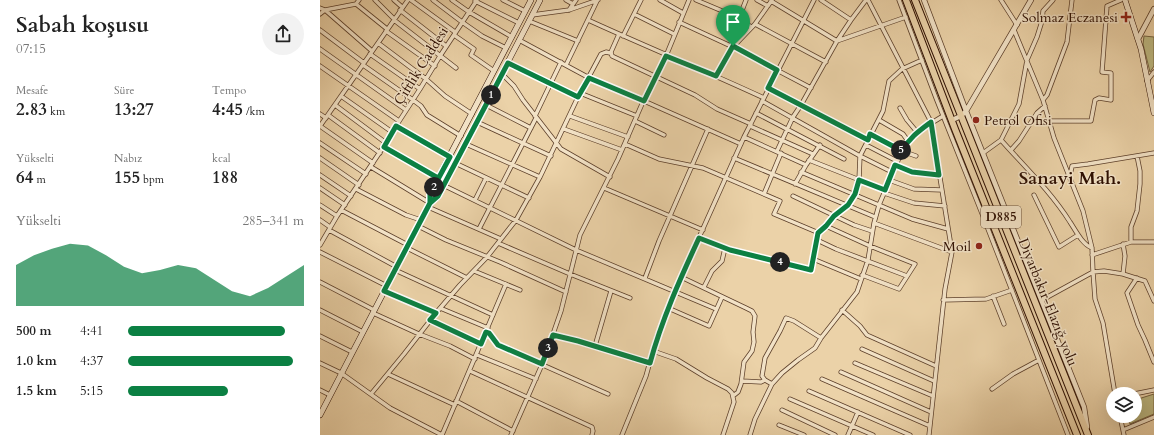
<!DOCTYPE html>
<html lang="tr">
<meta charset="utf-8">
<style>
body{margin:0;font-family:Cardo,serif;background:#f2f2f2;color:#222;height:100vh;display:flex;flex-direction:column;font-size:15px;white-space:nowrap}
*{box-sizing:border-box;margin:0}
p{font-size:13px;color:#767676}
.icon{flex:none;width:22px;height:22px;fill:none;stroke:currentColor;stroke-width:2;stroke-linecap:round;stroke-linejoin:round}
.map{position:relative;flex:1;overflow:hidden}
.details{display:flex;flex-direction:column;background:#fff;width:320px}
.details>*{flex:none}
.buttons{position:absolute;left:786px;top:387px;display:grid;gap:8px}
.buttons a{display:grid;place-items:center;width:36px;height:36px;border-radius:50%;background:#fff;box-shadow:0 4px 16px #0002;font-size:20px}
.pin{position:absolute;display:grid;place-items:center;width:34px;height:34px;color:#fff;margin:-41px -17px;border-radius:50% 50% 50% 0;rotate:-45deg;box-shadow:0 0 4px #0007}
.pin .icon{rotate:45deg}
.km{position:absolute;width:20px;height:20px;margin:-10px;border-radius:50%;background:#222;color:#fff;font-size:11px;line-height:20px;text-align:center}
.round{display:grid;place-items:center;flex:none;width:42px;height:42px;border-radius:21px;background:#f2f2f2}
.overview{display:flex;align-items:center;justify-content:space-between;height:68px;padding:0 16px}
h1{font-size:22px;font-weight:700;line-height:30px}
.figures{display:grid;grid-template-columns:repeat(3,1fr);gap:6px;height:68px;padding:4px 16px}
.figures div{display:grid;align-content:center}
.figures b{font-size:17px;font-weight:700}
.figures small{font-size:11px;font-weight:400}
.figures p{font-size:11px}
.chart{height:112px;padding:8px 16px}
.chart p{display:flex;justify-content:space-between}
.chart svg{width:100%;height:72px;margin-top:4px;fill:#0b8043;opacity:.7}
ul{padding:0 16px;list-style:none;font-size:13px}
li{display:grid;grid-template-columns:64px 48px 1fr;align-items:center;height:30px}
li i{height:10px;border-radius:5px;background:#0b8043}
main{display:flex;flex:1;min-height:0}
.map>svg:first-child{display:block}
</style>
<main>
<section class="details">
<div class="overview"><div><h1>Sabah koşusu</h1><p>07:15</p></div><a class="round"><svg class="icon" aria-label="share" viewBox="0 0 24 24"><path d="M12 15V3M7 8l5-5 5 5M5 13v7h14v-7"/></svg></a></div>
<div class="figures">
<div><p>Mesafe</p><b>2.83<small> km</small></b></div>
<div><p>Süre</p><b>13:27</b></div>
<div><p>Tempo</p><b>4:45<small> /km</small></b></div>
</div>
<div class="figures">
<div><p>Yükselti</p><b>64<small> m</small></b></div>
<div><p>Nabız</p><b>155<small> bpm</small></b></div>
<div><p>kcal</p><b>188</b></div>
</div>
<div class="chart"><p><span>Yükselti</span>285–341 m</p>
<svg viewBox="0 0 160 44" preserveAspectRatio="none"><path d="M0 44V19L10 13L20 9L30 6L40 7L50 13L60 20L70 24L80 22L90 19L100 21L110 28L120 35L130 38L140 33L150 26L160 19V44z"/></svg>
</div>
<ul>
<li><b>500 m</b>4:41<i style="width:89%"></i></li>
<li><b>1.0 km</b>4:37<i style="width:94%"></i></li>
<li><b>1.5 km</b>5:15<i style="width:57%"></i></li>
</ul>
</section>
<div class="map">
<svg width="834" height="435" viewBox="0 0 834 435">
<rect width="100%" height="100%" fill="#ebd2a8"/>
<filter id="stains"><feTurbulence type="fractalNoise" baseFrequency=".005" numOctaves="4"/><feColorMatrix values="0 0 0 0 .2 0 0 0 0 .09 0 0 0 0 .02 0 0 0 .5 -.17"/></filter>
<radialGradient id="worn" r=".72"><stop offset=".6" stop-color="#630" stop-opacity="0"/><stop offset="1" stop-color="#630" stop-opacity=".3"/></radialGradient>
<!-- green -->
<path fill="#beba83" stroke="#766442" d="M824,36L834,37V66L830,72L823,44Z
M834,394V414L810,424L808,416H815V400Z"/>
<g fill="none" stroke-linecap="round" stroke-linejoin="round">
<defs>
<path id="minor" d="M55,0L74,19
M74,0L82,7
M91,0L135,32
M113,0L142,22L162,36L186,48
M132,0L149,12L192,37
M183,0L205,11
M246,0L253,4
M340,0L363,13
M376,0L419,18L431,27
M437,0L448,6
M501,0L531,20
M548,0L611,122L632,252L625,289L609,435
M579,0L616,98L663,216L748,435
M681,0L697,25
M155,1L199,23
M451,1L517,41L586,17
M36,4L67,29
M0,8L5,10L52,51
M80,10L126,46
M249,10L256,0
M0,14L5,10L36,4L39,0
M314,14L354,34
M212,15L249,10L278,0
M419,18L426,0
M74,20L136,68
M268,20C327,47 386,71 444,98
M209,21L258,41
M359,22L413,47L491,88
M435,24L506,62
M0,30L44,63
M694,30L723,100L734,138L763,211L772,248L773,272L775,299L783,323L795,394
M66,31L115,66
M299,34L291,52L292,56L375,95L397,109L431,124
M134,35L154,49L151,55L174,71
M303,36L321,0
M199,40L275,81L324,101L421,144
M58,43L106,79L125,96L152,114
M0,49L86,110
M50,54L100,89
M188,63L258,97
M43,65L93,100L101,106L107,115L141,136
M246,65L277,1L276,0
M0,66L79,121
M182,74L194,86L203,100L241,149L290,177
M396,76L413,47L435,24L452,0
M827,81L834,72
M449,88L548,140
M260,93L317,116
M21,96L72,132
M723,100L727,95L747,42L752,0
M442,101L540,156L572,172
M15,105L66,143
M166,105L211,128
M580,108L587,120L597,132
M436,113L524,159
M0,114L6,118
M8,115L60,153
M215,116L241,62
M250,116L308,137
M559,120L583,134L588,141
M315,121L344,135
M728,121H771L775,100L779,98L791,100V73L782,72L787,6L801,0
M157,122L231,156
M0,126L88,0
M0,126L53,163
M76,126L130,157
M430,126L493,154
M244,129L302,150
M550,134L582,151L596,156
M424,137L486,165L500,145
M681,140C705,167 731,192 750,222C756,231 762,244 772,248
M0,143L46,174
M146,144L220,177
M305,144L339,159L383,168L460,201L454,214L499,233
M546,145L577,161
M64,147L118,178
M691,150L699,141L717,113L725,106
M457,151L473,117L481,105L517,41L531,20L546,0
M663,153L681,140L699,104L707,60L717,37L722,21L723,11L733,0
M0,158L39,185
M414,158L555,217
M489,160L565,190
M135,163L209,198
M575,165L592,172L619,175
M51,167L110,203
M481,172L592,219L628,229
M748,174L751,171L752,166L768,164L834,153
M0,175L31,196
M569,180L594,189L622,190
M475,184L486,165
M123,185L256,250L396,309
M0,188L25,205
M284,188L383,230
M36,189L86,215L101,220
M564,193L594,203L625,206
M444,194L461,153
M714,195L739,247L758,235
M473,196L534,225L552,231
M155,200L166,178
M0,205L17,216
M108,207L181,239
M21,210L88,245
M0,220L10,227
M554,223L632,252
M98,226L126,240L180,262L246,292
M506,226L550,246L595,264L579,289L542,275
M159,229L216,118
M9,230L77,267
M379,239L410,250L491,269L499,233L506,226L514,216L529,205L535,194L539,180L540,156L563,111L569,81L582,69L602,60
M497,240L516,249L587,276
M811,242V227L817,211L820,184V171L817,156
M178,243L250,274L310,298
M803,244L805,256L803,274
M0,245L17,216L66,143L76,126L100,89L120,56L157,0
M87,248L147,278
M0,252L67,286
M772,255L811,242H834
M493,259L541,279
M75,270L173,315
M154,271L200,290
M361,277L426,308L432,311L435,316L433,332L434,342L432,351L424,362L421,384L418,392L413,396
M325,278L339,241L388,129
M817,278L807,293L818,325L825,340L834,362
M0,282L54,310
M384,287L392,271L402,261L405,248
M64,291L116,313
M673,296L684,324
M623,300L666,299L692,290
M722,300L773,272L784,271L803,274L825,281L834,301
M120,308L168,328
M348,308L389,326L402,297
M0,310L43,332
M522,310L540,326L547,335L616,366
M53,313L99,334L130,346L155,359
M110,320L161,344
M166,332L180,346L288,394
M233,335L258,341L330,363
M0,336L32,352
M275,346L291,291
M542,349L614,381
M333,351L356,359L387,378L408,389L412,393L414,402L403,435
M157,355L216,379
M0,363L21,373L70,408L122,435
M535,363L613,396
M150,371L272,427L273,431L272,435
M521,372L611,412
M68,374L135,405
M502,379L610,426
M422,381L441,382L445,380
M452,384L445,380L442,376L445,358L460,331L466,318L474,321L501,338
M672,389L693,374L719,360
M0,390L10,395
M489,391L590,435
M51,394L84,354L116,313L140,285L167,257L196,220L220,177L258,97L281,54L286,52L290,53
M814,394L834,390
M470,399L553,435
M136,401L193,431
M462,410L515,435
M800,416L804,435
M459,425L484,435
M803,430L834,417
M122,435L186,284
M191,435L224,360L241,311L260,235L298,159L322,104L346,56L369,0
M302,435L326,376L337,336L355,291L424,137L494,0
M430,435L435,419L452,384L462,373L478,360L495,348L501,338L537,292L548,260L554,223L559,205L582,151L588,141L597,132L623,116
M528,435L538,412"/>
<path id="tertiary" d="M604,0L646,111L764,407L767,427
M818,39L834,9
M632,120L641,116L646,111L711,0"/>
<path id="secondary" d="M805,0L821,49L834,113
M110,203L111,194L118,178L211,0
M0,415L110,203L118,197L220,0"/>
<path id="trunk" d="M586,0L635,129L757,435
M595,0L768,435"/>
</defs>
<!-- minor casing -->
<use href="#minor" stroke="#5c3f2a" stroke-width="5"/>
<!-- tertiary casing -->
<use href="#tertiary" stroke="#5c3f2a" stroke-width="6"/>
<!-- secondary casing -->
<use href="#secondary" stroke="#2d0e00" stroke-width="6"/>
<!-- trunk casing -->
<use href="#trunk" stroke="#2d0e00" stroke-width="8"/>
<!-- minor -->
<use href="#minor" stroke="#f2e2c6" stroke-width="3.5"/>
<!-- tertiary -->
<use href="#tertiary" stroke="#f2e2c6" stroke-width="4.5"/>
<!-- secondary -->
<use href="#secondary" stroke="#f2e2c6" stroke-width="5"/>
<!-- trunk -->
<use href="#trunk" stroke="#ebd2a8" stroke-width="6"/>
</g>
<g fill="none" stroke-linecap="round" stroke-linejoin="round">
<defs>
<path id="route" d="M413,46L396,76L346,56L324,101L269,78L258,97L188,63L118,196L110,203V194L118,178L64,147L76,126L130,157L110,194V203L64,291L116,313L110,320L161,344L166,332L169,333L178,345L222,364L233,335L258,341L330,363C342,319 360,279 379,238L410,250L491,270L498,233L506,226L514,216L528,205L535,194L539,180L565,190L575,165L592,172L619,175L611,122C599,131 589,138 582,151L550,134L548,140L448,88L457,70L413,46"/>
</defs>
<!-- route casing -->
<use href="#route" stroke="#fff" stroke-width="8"/>
<!-- route -->
<use href="#route" stroke="#0b8043" stroke-width="5"/>
</g>
<!-- markers -->
<g fill="#8f2418" stroke="#f2e2c6" stroke-width="1.5">
<path d="M804 11h4v4h4v4h-4v4h-4v-4h-4v-4h4z"/>
<circle cx="656" cy="120" r="4"/>
<circle cx="659" cy="246" r="4"/>
</g>
<g text-anchor="middle" dominant-baseline="central" stroke-width="3" stroke-linejoin="round" paint-order="stroke">
<!-- shield labels -->
<rect fill="#f2e2c6" stroke="#684e3b" stroke-width="1" x="661" y="206" width="40" height="22" rx="3"/>
<g font-size="13" font-weight="bold" fill="#2d0e00">
<text x="681" y="217">D885</text>
</g>
<!-- poi labels -->
<g font-size="14" fill="#2d0e00" stroke="#f2e2c6" text-anchor="end">
<text x="798" y="17">Solmaz Eczanesi</text>
<text x="664" y="120" text-anchor="start">Petrol Ofisi</text>
<text x="651" y="246">Moil</text>
</g>
<!-- street labels -->
<g font-size="14" fill="#2d0e00" stroke="#f2e2c6">
<text transform="translate(101 66) rotate(-58)">Çiftlik Caddesi</text>
<text transform="translate(728 302) rotate(68)">Diyarbakır-Elazığ yolu</text>
</g>
<!-- district labels -->
<g font-size="18" font-weight="bold" fill="#2d0e00" stroke="#f2e2c6">
<text x="750" y="178">Sanayi Mah.</text>
</g>
</g>
<rect width="100%" height="100%" filter="url(#stains)"/>
<rect width="100%" height="100%" fill="url(#worn)"/>
</svg>
<div class="buttons">
<a><svg class="icon" aria-label="layers" viewBox="0 0 24 24"><path d="M12 4l9 5-9 5-9-5zM3 14l9 5 9-5"/></svg></a>
</div>
<div class="pin" style="left:413px;top:46px;background:#1e9e55"><svg class="icon" aria-label="arrive" viewBox="0 0 24 24"><path d="M6 21V4h12l-3 4 3 4H6"/></svg></div>
<b class="km" style="left:171px;top:95px">1</b>
<b class="km" style="left:114px;top:187px">2</b>
<b class="km" style="left:228px;top:348px">3</b>
<b class="km" style="left:460px;top:262px">4</b>
<b class="km" style="left:581px;top:150px">5</b>
</div>
</main>
